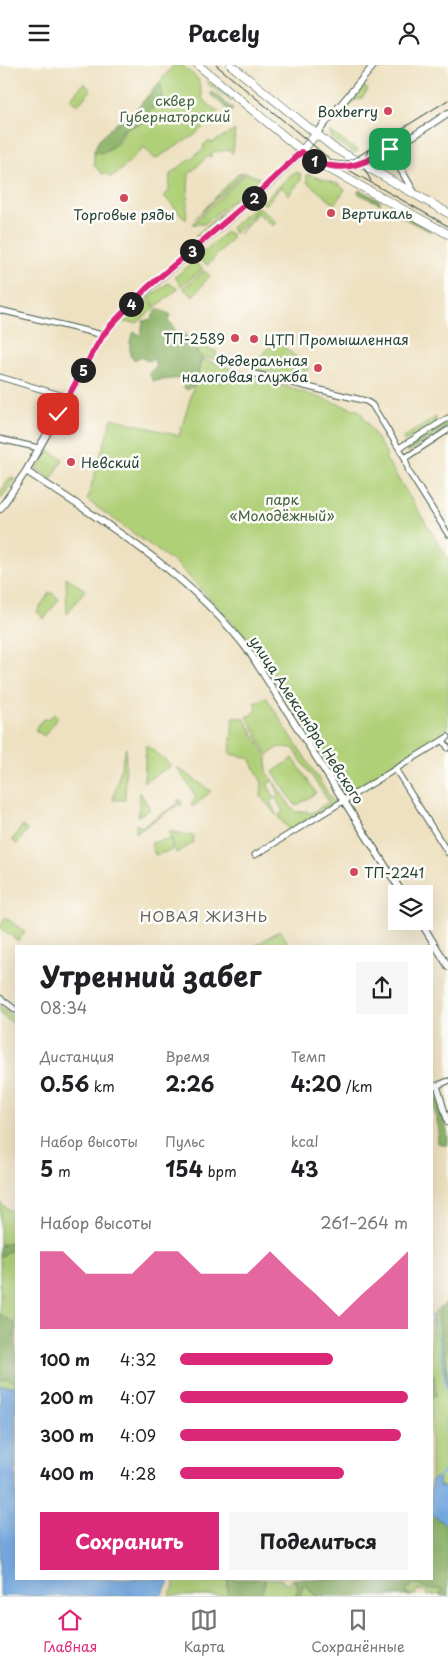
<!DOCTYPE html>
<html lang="ru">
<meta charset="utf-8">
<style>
body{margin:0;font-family:"Playpen Sans",sans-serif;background:#f6f6f6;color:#202124;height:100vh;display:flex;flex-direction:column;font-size:19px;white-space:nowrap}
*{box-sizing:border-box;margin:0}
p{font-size:16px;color:#757577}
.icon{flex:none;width:28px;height:28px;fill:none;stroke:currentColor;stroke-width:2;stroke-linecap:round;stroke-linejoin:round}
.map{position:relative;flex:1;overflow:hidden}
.drawer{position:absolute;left:15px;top:880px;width:418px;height:635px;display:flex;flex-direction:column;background:#fff;border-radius:0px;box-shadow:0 5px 20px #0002}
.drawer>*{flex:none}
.buttons{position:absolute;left:388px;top:820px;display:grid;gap:10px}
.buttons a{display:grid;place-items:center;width:45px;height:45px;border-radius:0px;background:#fff;box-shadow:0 5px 20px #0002;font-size:25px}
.pin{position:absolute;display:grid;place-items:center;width:42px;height:42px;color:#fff;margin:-21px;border-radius:10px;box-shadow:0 2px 8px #0006}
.km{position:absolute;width:25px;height:25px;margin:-12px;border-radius:50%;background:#222;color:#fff;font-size:14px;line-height:25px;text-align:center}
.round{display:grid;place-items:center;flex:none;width:52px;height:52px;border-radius:0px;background:#f6f6f6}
.headline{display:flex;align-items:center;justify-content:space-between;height:85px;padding:0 25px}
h1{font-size:28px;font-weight:700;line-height:38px}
.metrics{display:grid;grid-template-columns:repeat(3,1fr);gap:8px;height:85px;padding:5px 25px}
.metrics div{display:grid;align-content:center}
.metrics b{font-size:21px;font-weight:700}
.metrics small{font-size:14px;font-weight:400}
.metrics p{font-size:14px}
.chart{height:140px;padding:10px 25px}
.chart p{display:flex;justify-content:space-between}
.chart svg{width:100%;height:90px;margin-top:5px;fill:#db2777;opacity:.7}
.button{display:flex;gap:10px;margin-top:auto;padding:10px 25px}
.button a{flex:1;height:58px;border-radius:0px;background:#db2777;color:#fff;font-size:20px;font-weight:700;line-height:58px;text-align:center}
.button a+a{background:#f6f6f6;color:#202124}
ul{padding:0 25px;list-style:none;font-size:16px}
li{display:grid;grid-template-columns:80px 60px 1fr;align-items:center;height:38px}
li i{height:12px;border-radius:6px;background:#db2777}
header{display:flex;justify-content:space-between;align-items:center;height:65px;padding:0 25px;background:#fff;font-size:22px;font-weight:700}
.dock{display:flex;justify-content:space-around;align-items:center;height:70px;border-top:1px solid #e0e0e0;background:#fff;font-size:14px;color:#757577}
.dock a{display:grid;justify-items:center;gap:2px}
.dock .selected{color:#db2777}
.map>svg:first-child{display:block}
</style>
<header><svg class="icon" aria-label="menu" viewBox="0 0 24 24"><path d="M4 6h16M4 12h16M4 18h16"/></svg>Pacely<svg class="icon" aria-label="person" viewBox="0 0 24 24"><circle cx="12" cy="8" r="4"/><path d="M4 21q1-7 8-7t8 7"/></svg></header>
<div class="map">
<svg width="448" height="1531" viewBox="0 0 448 1531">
<rect width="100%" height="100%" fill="#fdfcf7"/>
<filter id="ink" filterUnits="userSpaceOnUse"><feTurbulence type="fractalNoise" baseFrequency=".02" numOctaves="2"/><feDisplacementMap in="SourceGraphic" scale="10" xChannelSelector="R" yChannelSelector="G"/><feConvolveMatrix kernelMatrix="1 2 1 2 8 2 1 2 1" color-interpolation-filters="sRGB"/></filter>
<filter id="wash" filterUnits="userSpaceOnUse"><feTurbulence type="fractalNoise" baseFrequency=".0096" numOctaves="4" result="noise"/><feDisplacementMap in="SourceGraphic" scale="20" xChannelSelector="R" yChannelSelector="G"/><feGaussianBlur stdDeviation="1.12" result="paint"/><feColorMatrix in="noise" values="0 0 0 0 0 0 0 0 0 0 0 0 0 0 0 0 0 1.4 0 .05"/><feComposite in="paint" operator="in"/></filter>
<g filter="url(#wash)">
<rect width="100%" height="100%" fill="#eee1c1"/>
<!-- green -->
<path fill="#b0d078" stroke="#688656" d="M174,0H182L198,14L203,35L219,47L195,70L155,94L144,82L120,106L110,112L106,108L102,109L94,100V86H106L118,78L125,64L123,60Z
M208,15L231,33L232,37L206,18Z
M84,18L91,25L78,40L70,34Z
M364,21L368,25L361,34L355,35L334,60L333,59Z
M235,65L233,88L229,85L212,87L211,92H207L189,109L186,155L164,131L169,126L170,109L204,84L203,80L209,76L212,78Z
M329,66L358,86L354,88L333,75Z
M245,107L194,155L238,109Z
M246,108L260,113L204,159H193Z
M293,108H300L301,115L288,131L287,127L281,122L266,139L261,138Z
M307,109L340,120L345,125L334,139L307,117Z
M256,120L257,121L203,171H195L227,143L203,167L205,168Z
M253,142H257L255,146L235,168L231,163Z
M259,142L276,157L273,161L258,148L239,169Z
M226,167L231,169L232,173L208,200L201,196V189Z
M192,198L197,199L203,204L181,221L175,212Z
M204,206L210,211L193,231L183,223Z
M168,218L178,224L157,241L148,233Z
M147,235L156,242L137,258L121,257L134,245L139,250L143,247L138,241Z
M275,275L309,302L298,317L293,316L291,312L268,306L264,309L254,305L255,299Z
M200,282L216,286V294L199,292L197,289Z
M202,294L360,346L387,390L385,393L388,397L448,494V665L348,728L254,580L178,500L87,435L112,353L179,371Z
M436,352V357L405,377L403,373Z
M48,385L63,394L51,415L37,404Z
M11,412L15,414L0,435V427Z
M66,512L85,525L67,549Z
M49,528H52L59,534L44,554L37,547Z
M266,632L334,738L290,765L279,753L280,749L283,747L276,733L279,730L274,717L291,742L296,747L307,746L309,749L329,737L293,683L279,682L268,690L265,685L247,652L257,646L254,638Z
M54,649L58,652L44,671L35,665L42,655L50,653Z
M233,652L244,653L267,692V707L273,716L267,719L275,733L270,736L277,751L261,732L262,718L250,693L230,689Z
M146,680L172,700L144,717Z
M126,682L125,735H113Z
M293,693L316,728L296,741L273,707Z
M177,702L211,726L193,742L191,739L196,732Z
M140,727L150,744L138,751Z
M177,735L182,736L181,741L179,739L136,768V759L141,762L179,738Z
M22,761L27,765L17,779L12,775Z
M169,766L194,771L193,778L176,788Z
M170,773L173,785L155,790L151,778Z
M5,852L25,867L18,876L0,863Z
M280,865L290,881H255Z
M0,941L16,954V960L0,949Z
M0,1138L16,1149V1260L0,1249V1192L15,1183L14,1176L0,1180Z
M441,1241L438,1249L448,1326V1424L440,1422L437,1414L431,1415V1257L436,1245Z
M7,1313L16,1317V1321H0V1315Z
M174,1514H228V1531H169L174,1522Z
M265,1514H281L283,1517L289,1519L293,1514L298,1522L295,1531H258L266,1518Z
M413,1518L431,1525L441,1524L442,1529L428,1531L426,1526L418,1525L415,1530H407L406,1526Z
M307,1520L311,1527L319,1531H300L303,1521Z"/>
<!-- forest -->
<path fill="#8cb268" stroke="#56784e" d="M160,18C167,36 157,39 146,49L144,57L123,65C118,76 113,83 101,88L94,86L99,74L122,54L131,51Z
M211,27H213L233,44L231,47L211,30Z
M360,125L379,135L381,139L359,129L358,126Z
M397,146L430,164L431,167L397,150Z
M157,244L170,249L168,257L172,259L176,271L183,268L197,280V288L202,292L194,320L188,325L184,323L186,317L183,313L153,316L149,308L156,301L154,294L148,296L140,292L135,295L130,291V276L134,267L141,270L143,256L151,254Z
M448,356V362L408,387L405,383Z
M434,1032L439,1034L448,1070V1080H440L437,1076L439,1065L432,1035Z
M14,1176L16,1178L15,1183L0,1192V1181Z
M445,1238H448V1326L438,1249Z
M0,1249L16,1260V1317L7,1313L0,1315Z
M431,1309L434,1310L436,1330L431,1332Z
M431,1449L448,1461V1531H441V1524L431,1525L413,1518L406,1526V1529L411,1531H319L311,1527L307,1520L303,1521L300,1531H295L298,1522L294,1514H431Z
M228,1514H265L263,1525L258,1531H228Z"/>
<!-- water -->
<path fill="#76abe3" stroke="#4a748c" d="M0,1321H16V1514H171L161,1531H0Z
M438,1412L440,1421L448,1424V1461L431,1449V1415Z"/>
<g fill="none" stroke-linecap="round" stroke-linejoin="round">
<!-- stream -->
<path stroke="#76abe3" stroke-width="2" d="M431,1250L439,1275L448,1333
M437,1414L444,1405L448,1340"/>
</g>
</g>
<g filter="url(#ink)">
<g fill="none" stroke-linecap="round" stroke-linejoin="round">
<defs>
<path id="minor" d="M0,245L103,270
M255,309L366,336L372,340L405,393L409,407L448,469
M0,312L67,332
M0,374L39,383
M399,383L448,353
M405,393L448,365
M443,675L448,683
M396,705L448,788
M255,790L448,672
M0,933L16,945
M437,1020L448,1058
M431,1023L448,1016"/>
<path id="tertiary" d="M317,68L374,0
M389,84L415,129
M326,101C364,110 417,68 448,48
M26,406C106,458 192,510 250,588L403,829
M0,444L26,406L103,270C130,237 162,212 194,184C231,153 268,122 301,87
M420,856L448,901"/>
<path id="primary" d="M198,0L313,95L448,169
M231,0L334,83L448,148
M301,87L317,68"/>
</defs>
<!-- minor casing -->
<use href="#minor" stroke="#3e5649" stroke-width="7"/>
<!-- tertiary casing -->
<use href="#tertiary" stroke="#3e5649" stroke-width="8"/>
<!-- primary casing -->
<use href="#primary" stroke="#3e5649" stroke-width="9"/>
<!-- minor -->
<use href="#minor" stroke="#fff" stroke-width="5"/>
<!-- tertiary -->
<use href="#tertiary" stroke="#fff" stroke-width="6"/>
<!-- primary -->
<use href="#primary" stroke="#fff" stroke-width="8"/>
<!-- tram -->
<path stroke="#1f3d34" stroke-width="1" d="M216,0L331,95L448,161
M368,85L363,101L371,116
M334,96L345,97L355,93L448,35"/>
</g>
</g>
<g fill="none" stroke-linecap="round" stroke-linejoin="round" filter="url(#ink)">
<defs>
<path id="route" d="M58,349L103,270L113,258L147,223L252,134L301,87C335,111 355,103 390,84"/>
</defs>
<!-- route casing -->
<use href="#route" stroke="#fff" stroke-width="10"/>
<!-- route -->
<use href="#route" stroke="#db2777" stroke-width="6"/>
</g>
<!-- markers -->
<g fill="#d1495b" stroke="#fdfcf7" stroke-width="2">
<circle cx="388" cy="46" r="5"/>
<circle cx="124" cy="133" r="5"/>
<circle cx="331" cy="148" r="5"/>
<circle cx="235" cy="273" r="5"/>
<circle cx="254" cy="274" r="5"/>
<circle cx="318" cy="303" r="5"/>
<circle cx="71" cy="397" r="5"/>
<circle cx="354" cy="807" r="5"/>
</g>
<g text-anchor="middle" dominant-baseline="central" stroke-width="5" stroke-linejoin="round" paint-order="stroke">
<!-- park labels -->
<g font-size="14" fill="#436245" stroke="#fdfcf7">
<text x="175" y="35">сквер<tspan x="175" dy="16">Губернаторский</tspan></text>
<text x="282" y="434">парк<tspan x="282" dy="16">«Молодёжный»</tspan></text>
</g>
<!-- poi labels -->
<g font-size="14" fill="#1f3d34" stroke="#fdfcf7" text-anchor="start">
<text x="378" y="46" text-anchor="end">Boxberry</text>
<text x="341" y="148">Вертикаль</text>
<text x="124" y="149" text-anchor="middle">Торговые ряды</text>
<text x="225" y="273" text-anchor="end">ТП-2589</text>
<text x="264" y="274">ЦТП Промышленная</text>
<text x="308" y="295" text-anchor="end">Федеральная<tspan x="308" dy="16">налоговая служба</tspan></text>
<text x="81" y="397">Невский</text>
<text x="364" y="807">ТП-2241</text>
</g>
<!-- street labels -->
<g font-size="14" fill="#1f3d34" stroke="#fdfcf7">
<text transform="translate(307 655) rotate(57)">улица Александра Невского</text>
</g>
<!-- neighbourhood labels -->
<g font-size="15" letter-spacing="1" fill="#626364" stroke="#fdfcf7">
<text x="204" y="850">НОВАЯ ЖИЗНЬ</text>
</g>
</g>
</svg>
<div class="buttons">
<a><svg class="icon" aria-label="layers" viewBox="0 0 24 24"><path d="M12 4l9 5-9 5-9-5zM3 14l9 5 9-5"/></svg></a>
</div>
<div class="pin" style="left:390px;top:84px;background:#1e9e55"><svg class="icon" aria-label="arrive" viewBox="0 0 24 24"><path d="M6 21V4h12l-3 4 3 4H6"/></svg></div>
<div class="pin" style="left:58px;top:349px;background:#d93025"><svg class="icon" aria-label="check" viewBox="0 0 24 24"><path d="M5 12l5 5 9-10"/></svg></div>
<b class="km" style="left:314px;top:96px">1</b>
<b class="km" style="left:254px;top:133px">2</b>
<b class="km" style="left:192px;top:186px">3</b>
<b class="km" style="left:131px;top:239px">4</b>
<b class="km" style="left:83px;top:305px">5</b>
<section class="drawer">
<div class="headline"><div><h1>Утренний забег</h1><p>08:34</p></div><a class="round"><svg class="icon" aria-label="share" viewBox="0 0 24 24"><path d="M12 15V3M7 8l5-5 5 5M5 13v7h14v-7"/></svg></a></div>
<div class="metrics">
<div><p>Дистанция</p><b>0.56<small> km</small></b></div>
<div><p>Время</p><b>2:26</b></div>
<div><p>Темп</p><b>4:20<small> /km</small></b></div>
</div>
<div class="metrics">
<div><p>Набор высоты</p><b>5<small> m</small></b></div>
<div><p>Пульс</p><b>154<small> bpm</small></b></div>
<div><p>kcal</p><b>43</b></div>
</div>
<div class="chart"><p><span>Набор высоты</span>261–264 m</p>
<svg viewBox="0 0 160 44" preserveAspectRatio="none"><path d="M0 44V6L10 6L20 17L30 17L40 17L50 6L60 6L70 17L80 17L90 17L100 6L110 17L120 27L130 38L140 27L150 17L160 6V44z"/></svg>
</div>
<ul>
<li><b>100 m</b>4:32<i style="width:67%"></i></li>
<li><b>200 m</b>4:07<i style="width:100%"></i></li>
<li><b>300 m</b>4:09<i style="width:97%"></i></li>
<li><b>400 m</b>4:28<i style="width:72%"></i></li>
</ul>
<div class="button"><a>Сохранить</a><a>Поделиться</a></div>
</section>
</div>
<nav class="dock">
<a class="selected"><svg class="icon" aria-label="home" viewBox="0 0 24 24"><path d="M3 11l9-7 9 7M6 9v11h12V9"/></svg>Главная</a>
<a><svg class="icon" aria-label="map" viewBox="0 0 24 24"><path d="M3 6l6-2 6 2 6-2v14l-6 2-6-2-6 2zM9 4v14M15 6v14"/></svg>Карта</a>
<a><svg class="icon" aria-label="saved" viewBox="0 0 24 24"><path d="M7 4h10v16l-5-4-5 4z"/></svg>Сохранённые</a>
</nav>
